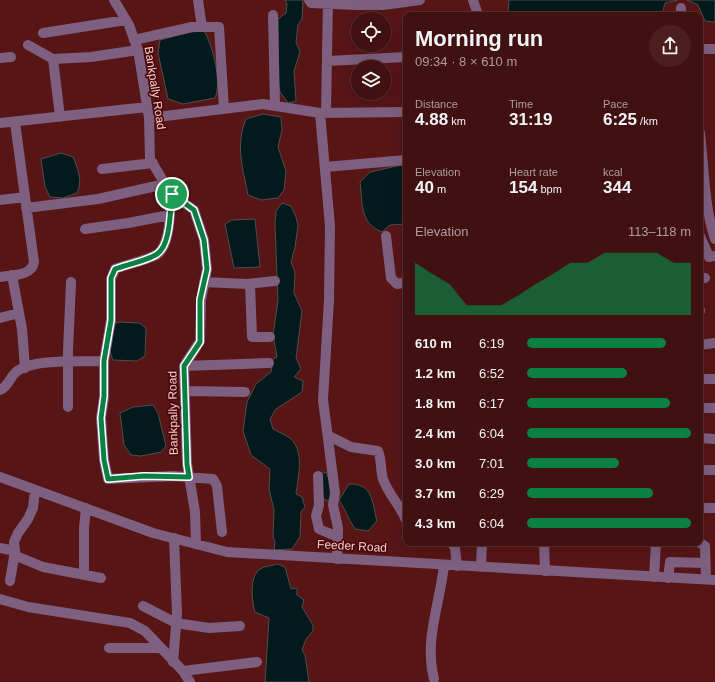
<!DOCTYPE html>
<meta charset="utf-8">
<style>
body{margin:0;font-family:Helvetica,sans-serif;background:#4c1e1e;color:#f1f3f6;height:100vh;display:flex;flex-direction:column;font-size:15px;white-space:nowrap}
*{box-sizing:border-box;margin:0}
p{font-size:13px;color:#ae9d9f}
.icon{flex:none;width:22px;height:22px;fill:none;stroke:currentColor;stroke-width:2;stroke-linecap:round;stroke-linejoin:round}
.map{position:relative;flex:1;overflow:hidden}
.drawer{position:absolute;left:403px;top:12px;width:300px;height:534px;display:flex;flex-direction:column;background:#411010;border-radius:8px;box-shadow:0 4px 16px #0002,0 0 0 1px #5a3030}
.drawer>*{flex:none}
.fabs{position:absolute;left:351px;top:12px;display:grid;gap:8px}
.fabs a{display:grid;place-items:center;width:40px;height:40px;border-radius:50%;background:#411010;box-shadow:0 4px 16px #0002,0 0 0 1px #5a3030;font-size:20px}
.pin{position:absolute;display:grid;place-items:center;width:34px;height:34px;color:#fff;margin:-17px;border:2px solid #fff;border-radius:50%;box-shadow:0 1px 4px #0007}
.round{display:grid;place-items:center;flex:none;width:42px;height:42px;border-radius:21px;background:#4c1e1e}
.summary{display:flex;align-items:center;justify-content:space-between;height:68px;padding:0 12px}
h1{font-size:22px;font-weight:700;line-height:30px}
.figures{display:grid;grid-template-columns:repeat(3,1fr);gap:6px;height:68px;padding:4px 12px}
.figures div{display:grid;align-content:center}
.figures b{font-size:17px;font-weight:700}
.figures small{font-size:11px;font-weight:400}
.figures p{font-size:11px}
.chart{height:112px;padding:8px 12px}
.chart p{display:flex;justify-content:space-between}
.chart svg{width:100%;height:72px;margin-top:4px;fill:#0b8043;opacity:.7}
ul{padding:0 12px;list-style:none;font-size:13px}
li{display:grid;grid-template-columns:64px 48px 1fr;align-items:center;height:30px}
li i{height:10px;border-radius:5px;background:#0b8043}
.map>svg:first-child{display:block}
</style>
<div class="map">
<svg width="715" height="682" viewBox="0 0 715 682">
<rect width="100%" height="100%" fill="#571516"/>
<!-- water -->
<path fill="#04191b" stroke="#4d4f4f" d="M285,0H303L302,19L298,25L296,42L300,52L294,71L296,101L288,103L280,92L278,81V19L286,13L287,4Z
M509,0H678L665,3L662,14C611,13 560,15 508,15Z
M687,0H715V22L705,21L698,5Z
M204,31C213,45 222,83 215,98L183,104L168,99L158,53L160,40L190,32Z
M263,114L281,117L282,130L278,147L286,171L284,190L278,198L261,200L248,195C243,169 235,145 246,119Z
M61,153L73,157C78,169 83,181 77,193L63,198L50,197L45,187L41,159Z
M406,164V224L390,225L382,232C359,223 363,203 360,182L370,172Z
M282,203L291,206L296,217L298,226L295,247L291,262L295,272L294,293L302,311L296,358L301,369L294,377L303,381L302,392L276,409L270,419L273,429C278,432 286,435 290,438C305,451 298,477 296,494L302,497L305,507L301,512L300,537L292,549L274,550L275,542L273,537L274,510L269,489L270,469L251,455L243,431L247,402L256,384L271,372L273,359L277,357L273,335L278,300L275,224L276,211Z
M255,219L260,267L234,268L225,224L232,220Z
M119,322L139,323L146,328L145,356L137,361L113,360C107,349 111,336 113,324Z
M153,405L158,413L166,446L161,452L141,456L131,455L124,445L120,413L133,407Z
M326,472C330,483 336,491 328,501L322,498L321,474Z
M349,484C373,483 372,502 377,521L368,531L355,529C348,519 346,510 339,500Z
M278,564L285,567L291,589L297,588V595L304,600L302,607L313,625V631L306,639L302,650L305,655L309,682H265L269,618L255,612C252,601 249,578 259,570C263,566 272,566 278,564Z"/>
<g fill="none" stroke-linecap="round" stroke-linejoin="round">
<!-- minor -->
<path stroke="#7e5f80" stroke-width="10" d="M114,0L129,25L138,50L149,118L150,159L171,194L194,210L204,240L207,269L201,300L200,341L184,366L187,464L195,512L196,544
M198,0L202,27
M309,0L311,3L356,5H383L420,0
M473,0L478,15
M273,15L275,106
M681,15V8
M43,33L126,20
M134,40L192,27H219L224,109
M28,45L53,59L60,117
M700,49H715
M0,58L11,57
M53,59L91,57L138,50
M327,61L406,57
M326,112L328,0
M320,113L330,226L329,300L323,400L335,493L333,505L338,528L337,559
M149,118L263,104L320,113L406,112
M0,123L147,107
M700,133C704,168 704,206 715,239
M325,167L406,160
M102,169L153,163
M171,194C170,209 171,247 156,255C144,261 128,264 115,269L111,279V320L104,361V397L101,418L104,460L108,479L173,476L213,479L217,486L222,532
M0,200L25,197L15,122
M26,208L98,199L165,184
M85,229L128,223L170,215
M386,236L391,278L397,284L406,282
M700,236L709,257L715,256
M12,275L22,329L25,368
M0,277C12,275 32,276 34,262L25,197
M700,278H705
M204,282L247,284L275,281
M250,284L252,337H270
M700,311V310
M0,318L19,313
M700,345L715,343
M184,366L269,363
M700,379H715
M0,390C9,386 9,378 16,372C32,358 83,362 104,361
M185,391L245,392
M68,407V351L71,282
M700,408H715
M329,436L351,447L378,451C382,460 380,469 383,479C388,494 400,505 406,520
M700,438L715,439
M700,470H715
M318,476L319,505L316,516L319,529L338,537
M0,477L153,533L227,552L715,580
M700,508H715
M452,543L455,548L457,566
M544,543L545,571
M700,543L705,546L706,579
M0,548L15,551
M14,555L43,567L101,578
M481,567L482,543
M84,574V528L86,508
M654,577L656,543
M668,578L670,562L705,563
M10,581L15,551L14,542L18,533L28,519L33,508L35,490
M0,599L28,607L130,623L145,631L183,671L190,682
M143,606L176,623L209,628L240,626
M109,648H160
M173,662L177,614L174,538
M183,671L257,662
M434,679C424,639 440,604 444,565"/>
</g>
<g fill="none" stroke-linecap="round" stroke-linejoin="round">
<defs>
<path id="route" d="M172,194L194,210L204,240L207,269L200,300V342L184,366L187,464L189,477L144,476L108,479L104,460L101,418L104,396V361L111,320V278L115,269C126,265 149,260 157,254C171,245 170,210 172,194Z"/>
</defs>
<!-- route casing -->
<use href="#route" stroke="#fff" stroke-width="8"/>
<!-- route -->
<use href="#route" stroke="#0b8043" stroke-width="5"/>
</g>
<g text-anchor="middle" dominant-baseline="central" stroke-width="3.5" stroke-linejoin="round" paint-order="stroke">
<!-- street labels -->
<g font-size="12" fill="#f6cdc8" stroke="#4b090c">
<text transform="translate(155 88) rotate(81)">Bankpally Road</text>
<text transform="translate(173 413) rotate(-91)">Bankpally Road</text>
<text transform="translate(352 546) rotate(3)">Feeder Road</text>
</g>
</g>
</svg>
<div class="fabs">
<a><svg class="icon" aria-label="locate" viewBox="0 0 24 24"><circle cx="12" cy="12" r="6"/><path d="M12 2v4M12 18v4M2 12h4M18 12h4"/></svg></a>
<a><svg class="icon" aria-label="layers" viewBox="0 0 24 24"><path d="M12 4l9 5-9 5-9-5zM3 14l9 5 9-5"/></svg></a>
</div>
<div class="pin" style="left:172px;top:194px;background:#1e9e55"><svg class="icon" aria-label="arrive" viewBox="0 0 24 24"><path d="M6 21V4h12l-3 4 3 4H6"/></svg></div>
<section class="drawer">
<div class="summary"><div><h1>Morning run</h1><p>09:34 · 8 × 610 m</p></div><a class="round"><svg class="icon" aria-label="share" viewBox="0 0 24 24"><path d="M12 15V3M7 8l5-5 5 5M5 13v7h14v-7"/></svg></a></div>
<div class="figures">
<div><p>Distance</p><b>4.88<small> km</small></b></div>
<div><p>Time</p><b>31:19</b></div>
<div><p>Pace</p><b>6:25<small> /km</small></b></div>
</div>
<div class="figures">
<div><p>Elevation</p><b>40<small> m</small></b></div>
<div><p>Heart rate</p><b>154<small> bpm</small></b></div>
<div><p>kcal</p><b>344</b></div>
</div>
<div class="chart"><p><span>Elevation</span>113–118 m</p>
<svg viewBox="0 0 160 44" preserveAspectRatio="none"><path d="M0 44V12L10 19L20 25L30 38L40 38L50 38L60 32L70 25L80 19L90 12L100 12L110 6L120 6L130 6L140 6L150 12L160 12V44z"/></svg>
</div>
<ul>
<li><b>610 m</b>6:19<i style="width:85%"></i></li>
<li><b>1.2 km</b>6:52<i style="width:61%"></i></li>
<li><b>1.8 km</b>6:17<i style="width:87%"></i></li>
<li><b>2.4 km</b>6:04<i style="width:100%"></i></li>
<li><b>3.0 km</b>7:01<i style="width:56%"></i></li>
<li><b>3.7 km</b>6:29<i style="width:77%"></i></li>
<li><b>4.3 km</b>6:04<i style="width:100%"></i></li>
</ul>
</section>
</div>
